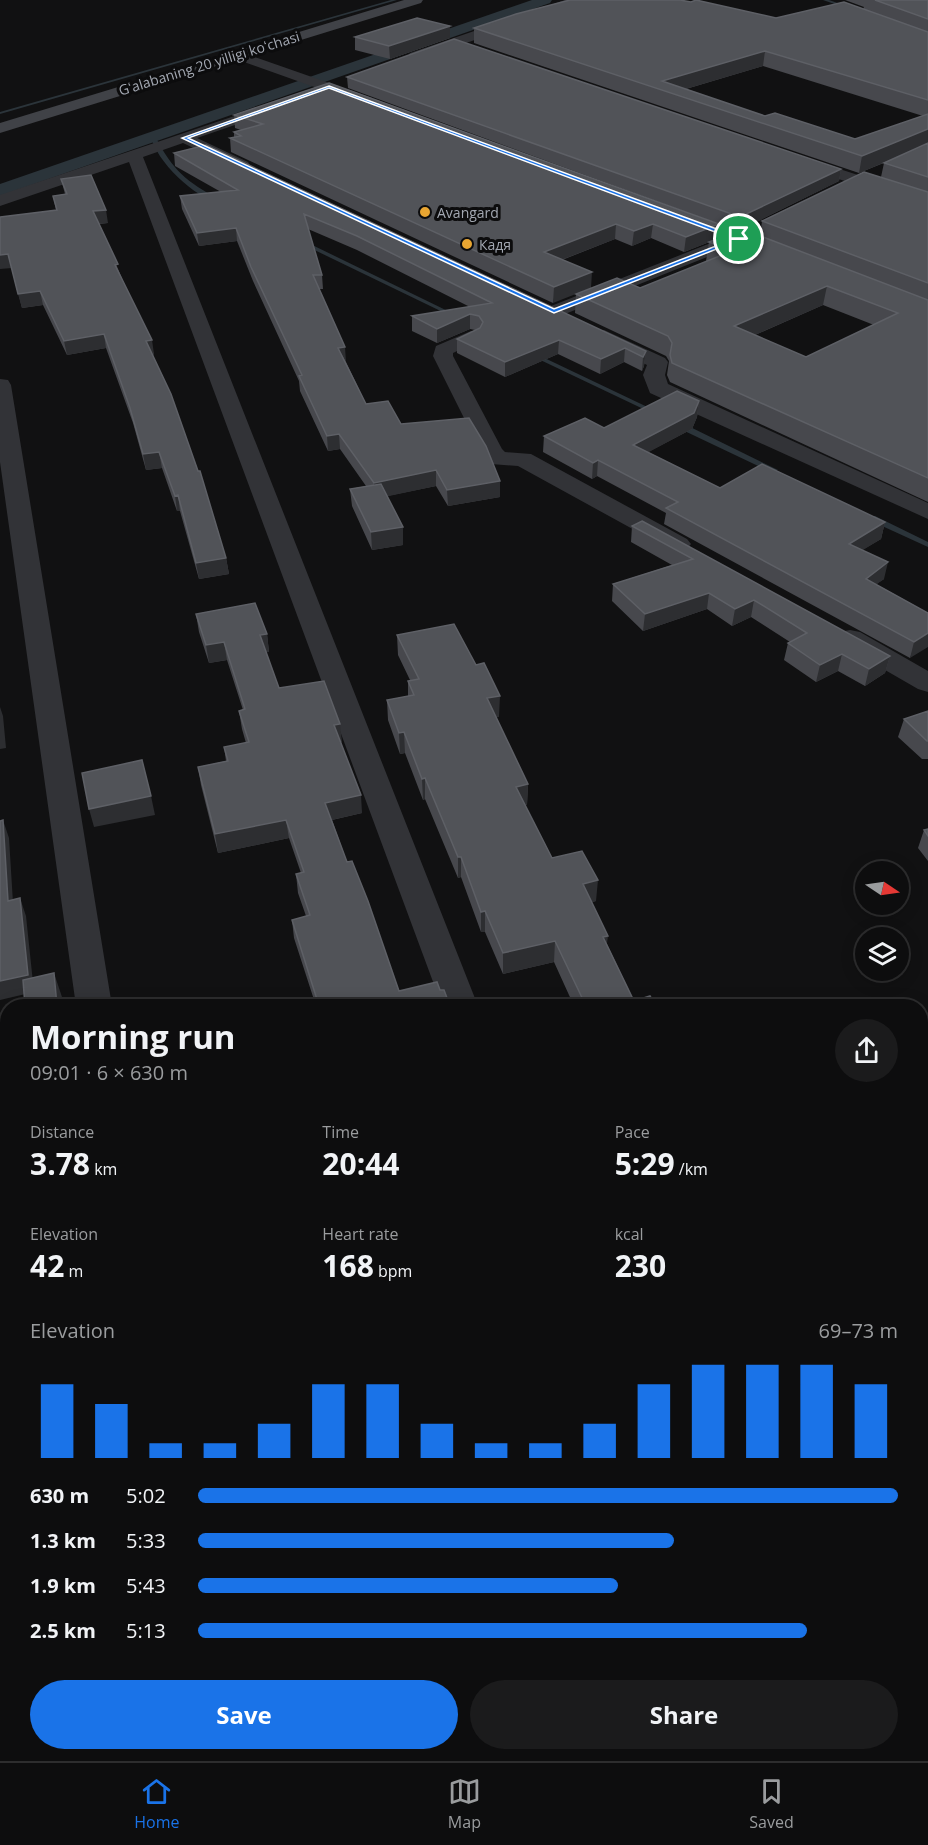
<!DOCTYPE html>
<meta charset="utf-8">
<style>
body{margin:0;font-family:"Open Sans",sans-serif;background:#1b1b1c;color:#f1f3f6;height:100vh;display:flex;flex-direction:column;font-size:22px;white-space:nowrap}
*{box-sizing:border-box;margin:0}
p{font-size:20px;color:#9a9c9e}
.icon{flex:none;width:33px;height:33px;fill:none;stroke:currentColor;stroke-width:2;stroke-linecap:round;stroke-linejoin:round}
.map{position:relative;flex:1;overflow:hidden}
.drawer{position:absolute;left:0px;top:999px;width:928px;height:762px;display:flex;flex-direction:column;background:#0d0d0e;border-radius:24px 24px 0 0;box-shadow:0 3px 15px #0003,0 0 0 2px #2d2d2e}
.drawer>*{flex:none}
.needle{width:39px;rotate:103deg}
.tools{position:absolute;left:855px;top:861px;display:grid;gap:12px}
.tools a{display:grid;place-items:center;width:54px;height:54px;border-radius:50%;background:#0d0d0e;box-shadow:0 3px 15px #0003,0 0 0 2px #2d2d2e;font-size:30px}
.pin{position:absolute;display:grid;place-items:center;width:51px;height:51px;color:#fff;margin:-26px;border:3px solid #fff;border-radius:50%;box-shadow:0 2px 6px #0007}
.round{display:grid;place-items:center;flex:none;width:63px;height:63px;border-radius:32px;background:#1b1b1c}
.overview{display:flex;align-items:center;justify-content:space-between;height:102px;padding:0 30px}
h1{font-size:33px;font-weight:700;line-height:45px}
.metrics{display:grid;grid-template-columns:repeat(3,1fr);gap:9px;height:102px;padding:6px 30px}
.metrics div{display:grid;align-content:center}
.metrics b{font-size:30px;font-weight:700}
.metrics small{font-size:16px;font-weight:400}
.metrics p{font-size:16px}
.chart{height:168px;padding:12px 30px}
.chart p{display:flex;justify-content:space-between}
.chart svg{width:100%;height:108px;margin-top:6px;stroke:#1a73e8;stroke-width:6}
.primary-button{display:flex;gap:12px;margin-top:auto;padding:12px 30px}
.primary-button a{flex:1;height:69px;border-radius:36px;background:#1a73e8;color:#fff;font-size:24px;font-weight:700;line-height:69px;text-align:center}
.primary-button a+a{background:#1b1b1c;color:#f1f3f6}
ul{padding:0 30px;list-style:none;font-size:20px}
li{display:grid;grid-template-columns:96px 72px 1fr;align-items:center;height:45px}
li i{height:15px;border-radius:8px;background:#1a73e8}
.tabs{display:flex;justify-content:space-around;align-items:center;height:84px;border-top:2px solid #2d2d2e;background:#0d0d0e;font-size:16px;color:#9a9c9e}
.tabs a{display:grid;justify-items:center;gap:3px}
.tabs .on{color:#1a73e8}
.map>svg:first-child{display:block}
</style>
<div class="map">
<svg width="928" height="1761" viewBox="0 0 928 1761">
<rect width="100%" height="100%" fill="#111112"/>
<g fill="none" stroke-linecap="round" stroke-linejoin="round">
<!-- stream -->
<path fill="#2b343a" fill-rule="evenodd" d="M391,0H397L0,114V112Z
M823,0H829L849,7L846,8Z
M151,136H155C173,171 186,181 220,200V202C196,200 155,160 151,136Z
M300,241H304L458,316L453,317L300,243Z
M534,353L660,413L662,414L656,415L532,356V354Z
M674,422H680L778,470L771,472L674,426Z
M869,516H875L928,542V547L869,520Z"/>
<!-- canal -->
<path fill="#2b343a" fill-rule="evenodd" d="M532,0H552L550,3L0,196V184Z"/>
<!-- street -->
<path fill="#323337" fill-rule="evenodd" d="M565,0H583L581,3L420,59H410L408,56L410,53Z
M235,50L372,98L374,101L372,104H362L230,57L228,54L230,51Z
M276,102L281,103L283,106L281,109L197,138L248,162L250,165L248,168H236L183,143L143,157L478,1006H442L129,162L0,206V195Z
M797,155L928,198V209L791,163L789,160L791,157Z
M677,211L737,233L747,230L753,231L756,235L753,239L775,247L778,251L775,255H763L737,245L560,316H546L543,312L546,308L721,239L671,220L668,216L671,212Z
M604,330L665,358L668,362L665,375L668,384L928,503V519L650,393L643,375L647,365L597,340L594,336L597,332Z
M471,331L478,333L481,337L478,341L453,353V356L502,449L505,452L531,454L687,539L691,544L687,549L678,552L669,549L518,466L491,464L481,452L433,356L436,346Z
M0,379L8,380L11,385L112,1006H76L0,462Z
M850,630L860,632L928,671V692L918,689L840,644L836,638L840,632Z
M178,1754H232L234,1761H180Z
M719,1754H773L775,1761H721Z"/>
<!-- secondary -->
<path fill="#404247" fill-rule="evenodd" d="M404,0H423L421,3L0,133V123Z"/>
</g>
<!-- wall -->
<path fill="#47484d" fill-rule="evenodd" d="M845,0H928V502L670,382L667,375L669,361L666,356L575,313L576,294L640,288L708,261H706L709,242L760,236L762,221L881,177L884,163L891,160L859,173L474,43V28L776,18L863,9L864,7ZM763,66L923,116L855,139L765,116L686,89ZM823,305L874,325L806,357L755,335Z
M355,37L450,38L390,59L355,50Z
M347,77L841,169L839,181L738,231L348,88Z
M234,115L719,224L717,239L684,252L651,238L632,246L615,239L562,260L553,303L231,152L230,138L234,137V132L241,130L235,128Z
M174,153L646,351L644,366L642,371L624,362L600,374L558,354L505,377L457,353V339L475,330L470,329L437,343L412,331V316L470,307L357,250L308,229L322,275L323,289H319L346,362L366,404L500,481V497L448,506L436,486L387,496L403,527V545L372,550L352,506L350,489L366,486L340,449L328,451L300,391L299,381L253,281L237,241L199,246L182,209L180,196L221,192L175,166Z
M61,179L108,223L99,224L154,354L153,355L226,558L229,574L199,579L180,511H177L162,468L146,470L133,423L106,348L67,355L43,305L22,308L12,268L56,210L53,196L65,194Z
M699,401L697,417L692,429L648,452L720,488L885,522L881,539L862,550L884,579L876,584L928,613L910,658L664,524L666,513L597,476L592,479L543,452L544,436L604,428Z
M632,526L890,656L885,673L865,686L838,671L816,682L784,660L788,643L790,642L751,617L732,626L707,609L643,631L612,601L613,584L672,565L631,542Z
M196,614L267,634L269,652H266L279,688L342,742H341L362,813L332,820L347,862L399,991L440,990L450,1006H316L294,938L292,920L306,916L298,893L296,874L301,873L289,838L218,853L201,785L198,767L226,761L224,747L246,743L242,729L239,711L243,710L227,660L209,663L199,632Z
M397,635L499,717H496L528,784L527,805H525L552,858L596,901L592,902L607,944L634,1001L656,1006H574L554,962L503,974L485,932H481L461,877L458,878L425,799L423,800L405,753L400,754L388,720L387,700L408,696V681L410,680L398,655Z
M928,711V759H922L898,737L904,719Z
M928,829V861L918,848L924,830Z
M825,1754H874L878,1761H828Z"/>
<!-- shaded-wall -->
<path fill="#2d2e31" d="M450,26V38L390,59L389,46Z
M765,51L763,66L672,93L662,81Z
M928,129V144L859,173L862,156Z
M841,169L839,181L738,231L740,217Z
M106,210L108,223L96,224L93,211Z
M616,224L615,239L543,267L544,252Z
M653,224L651,238L632,246L634,231Z
M719,224L717,239L684,252L686,237Z
M236,228L237,241L199,246L197,233Z
M8,254L12,268L0,269V255Z
M592,272L591,288L553,303L554,287Z
M827,286L823,305L732,345L734,326Z
M40,291L43,305L22,308L18,294Z
M470,314V329L437,343V329Z
M104,334L106,348L67,355L64,341Z
M152,340L154,354L149,355L146,341Z
M559,340L558,354L505,377V362Z
M345,347L346,362L338,348Z
M625,348L624,362L600,374L601,359Z
M646,351L644,366L642,371L643,357Z
M699,401L697,417L692,429L632,461L633,445Z
M339,434L340,449L328,451L327,436Z
M159,452L162,468L146,470L143,454Z
M598,460L597,476L592,479L593,463Z
M436,470V486L375,499L374,483Z
M500,481V497L448,506L447,490Z
M178,495L180,511H177L175,496Z
M885,522L881,539L845,561L849,544Z
M403,527V545L372,550L371,532Z
M226,558L229,574L199,579L196,563Z
M888,562L884,579L862,595L866,579Z
M709,593L707,609L643,631L645,614Z
M754,600L751,617L732,626L735,609Z
M928,633V647L910,658L914,642Z
M267,634L269,652L263,653L260,635Z
M224,642L227,660L209,663L206,645Z
M842,654L838,671L816,682L820,665Z
M890,656L885,673L865,686L869,669Z
M500,696L499,717L487,719V698Z
M0,707L3,716L6,748L0,749Z
M340,724L342,742L336,743L334,725Z
M404,732L405,753L400,754L399,733Z
M425,778V799L423,800L422,779Z
M528,784L527,805L515,807L516,787Z
M361,795L362,813L327,821L325,803Z
M151,796L155,815L94,827L89,809Z
M3,820L9,838L14,919L8,901Z
M286,820L289,838L218,853L215,834Z
M458,857H461V877L458,878Z
M598,880L596,901L581,905L583,884Z
M20,898L26,916L34,992L0,1000V981Z
M485,911V932H481V912Z
M608,936L605,957L603,937Z
M555,941L554,962L503,974V953Z
M54,973L62,997L63,1006H57Z
M8,1258V1283L0,1285V1260Z
M8,1682V1696L0,1698V1684Z
M61,1754H70V1761H61Z
M147,1754H153L154,1761H148Z
M283,1754H285L287,1761H284Z"/>
<!-- building -->
<path fill="#515358" stroke="#5e6066" stroke-width="1.5" fill-rule="evenodd" d="M570,0H680L691,2L696,0L776,18L844,2L928,32V100L765,51L662,81L765,116L775,113L855,139L928,114V129L862,156L474,28L516,14Z
M875,0H928V19Z
M417,18L450,26L389,46L355,37Z
M454,39L841,169L740,217L347,77Z
M329,83L719,224L686,237L653,224L634,231L616,224L544,252L592,272L554,287L230,138L241,136L234,132L263,124L234,115Z
M928,143V177L884,163Z
M206,145L646,351L643,357L625,348L601,359L559,340L505,362L457,339L480,328L483,322L479,316L470,314L437,329L412,316L492,303L357,236L304,214L322,275H313L345,347L338,348L366,404L388,401L401,424L469,418L486,446L500,481L447,490L436,470L374,483L339,434L327,436L299,376L302,375L251,267L236,228L197,233L180,196L238,190L174,153Z
M864,172L928,192V283L762,221Z
M91,175L106,210L93,211L118,264L115,265L152,340L146,341L171,394L198,471H200L226,558L196,563L178,495L175,496L159,452L143,454L130,408L104,334L64,341L40,291L18,294L8,254L0,255V217L57,210L53,196L67,194L61,179Z
M742,229L928,300V478L672,363L670,355L672,343L668,336L576,294L617,278L640,288L732,251L709,242ZM827,286L898,313L806,357L734,326Z
M677,391L699,401L694,413L633,445L720,488L762,464L885,522L849,544L888,562L866,579L928,613V633L914,642L666,508L678,502L598,460L593,463L544,436L585,418L604,428Z
M381,484L403,527L371,532L350,489Z
M642,521L890,656L869,669L842,654L820,665L788,643L807,633L754,600L735,609L709,593L645,614L613,584L693,559L632,526Z
M255,603L267,634L260,635L279,688L324,681L340,724L334,725L361,795L325,803L347,862L352,861L368,901L399,991L437,982L440,990H444L450,1006H349V1004L337,1006H319L292,920L310,915L296,874L304,872L286,820L215,834L198,767L228,761L224,747L249,742L239,711L245,709L224,642L206,645L196,614Z
M454,624L476,665L484,663L500,696L487,698L528,784L516,787L552,858L582,851L598,880L583,884L608,936L603,937L634,1001L650,996L656,1006H586L555,941L503,953L485,911L481,912L461,857H458L425,778L422,779L404,732L399,733L387,700L414,695L408,681L419,679L397,635Z
M928,711V741H927L904,719Z
M142,760L151,796L89,809L82,773Z
M3,820L8,901L20,898L28,975L0,981V821Z
M928,829V836L924,830Z
M54,973L57,1006H25L23,980Z
M8,1036V1258L0,1260V1037Z
M8,1609V1682L0,1684V1611Z
M8,1751V1754H61V1761H0V1753Z
M97,1754H147L148,1761H73Z
M252,1754H283L284,1761H253Z
M621,1754H667L669,1758L682,1754H718L721,1761H600Z
M839,1754H874L878,1761H842Z"/>
<!-- route -->
<path fill="#1a73e8" stroke="#fff" stroke-width="1.5" fill-rule="evenodd" d="M329,86L741,238L742,239L554,313L182,138ZM329,88L734,239L554,309L188,138Z"/>
<!-- markers -->
<g fill="#e9a632" stroke="#0c0c0d" stroke-width="2">
<circle cx="425" cy="212" r="6"/>
<circle cx="467" cy="244" r="6"/>
</g>
<g text-anchor="middle" dominant-baseline="central" stroke-width="6" stroke-linejoin="round" paint-order="stroke">
<!-- far-street labels -->
<g font-size="14" fill="#a3a8b2" stroke="#0c0c0d">
<text transform="translate(209 63) rotate(-17)">Gʻalabaning 20 yilligi koʻchasi</text>
</g>
<!-- far-poi labels -->
<g font-size="14" fill="#a3a8b2" stroke="#0c0c0d" text-anchor="start">
<text x="437" y="212">Avangard</text>
<text x="479" y="244">Кадя</text>
</g>
</g>
</svg>
<div class="tools">
<a><svg class="needle" viewBox="-14 -14 28 28"><path d="M0-13l5 13h-10z" fill="#e53935"/><path d="M0 13l5-13h-10z" fill="#9a9c9e"/></svg></a>
<a><svg class="icon" aria-label="layers" viewBox="0 0 24 24"><path d="M12 4l9 5-9 5-9-5zM3 14l9 5 9-5"/></svg></a>
</div>
<div class="pin" style="left:739px;top:239px;background:#1e9e55"><svg class="icon" aria-label="arrive" viewBox="0 0 24 24"><path d="M6 21V4h12l-3 4 3 4H6"/></svg></div>
<section class="drawer">
<div class="overview"><div><h1>Morning run</h1><p>09:01 · 6 × 630 m</p></div><a class="round"><svg class="icon" aria-label="share" viewBox="0 0 24 24"><path d="M12 15V3M7 8l5-5 5 5M5 13v7h14v-7"/></svg></a></div>
<div class="metrics">
<div><p>Distance</p><b>3.78<small> km</small></b></div>
<div><p>Time</p><b>20:44</b></div>
<div><p>Pace</p><b>5:29<small> /km</small></b></div>
</div>
<div class="metrics">
<div><p>Elevation</p><b>42<small> m</small></b></div>
<div><p>Heart rate</p><b>168<small> bpm</small></b></div>
<div><p>kcal</p><b>230</b></div>
</div>
<div class="chart"><p><span>Elevation</span>69–73 m</p>
<svg viewBox="0 0 160 44" preserveAspectRatio="none"><path d="M5 44V14M15 44V22M25 44V38M35 44V38M45 44V30M55 44V14M65 44V14M75 44V30M85 44V38M95 44V38M105 44V30M115 44V14M125 44V6M135 44V6M145 44V6M155 44V14"/></svg>
</div>
<ul>
<li><b>630 m</b>5:02<i style="width:100%"></i></li>
<li><b>1.3 km</b>5:33<i style="width:68%"></i></li>
<li><b>1.9 km</b>5:43<i style="width:60%"></i></li>
<li><b>2.5 km</b>5:13<i style="width:87%"></i></li>
</ul>
<div class="primary-button"><a>Save</a><a>Share</a></div>
</section>
</div>
<nav class="tabs">
<a class="on"><svg class="icon" aria-label="home" viewBox="0 0 24 24"><path d="M3 11l9-7 9 7M6 9v11h12V9"/></svg>Home</a>
<a><svg class="icon" aria-label="map" viewBox="0 0 24 24"><path d="M3 6l6-2 6 2 6-2v14l-6 2-6-2-6 2zM9 4v14M15 6v14"/></svg>Map</a>
<a><svg class="icon" aria-label="saved" viewBox="0 0 24 24"><path d="M7 4h10v16l-5-4-5 4z"/></svg>Saved</a>
</nav>
